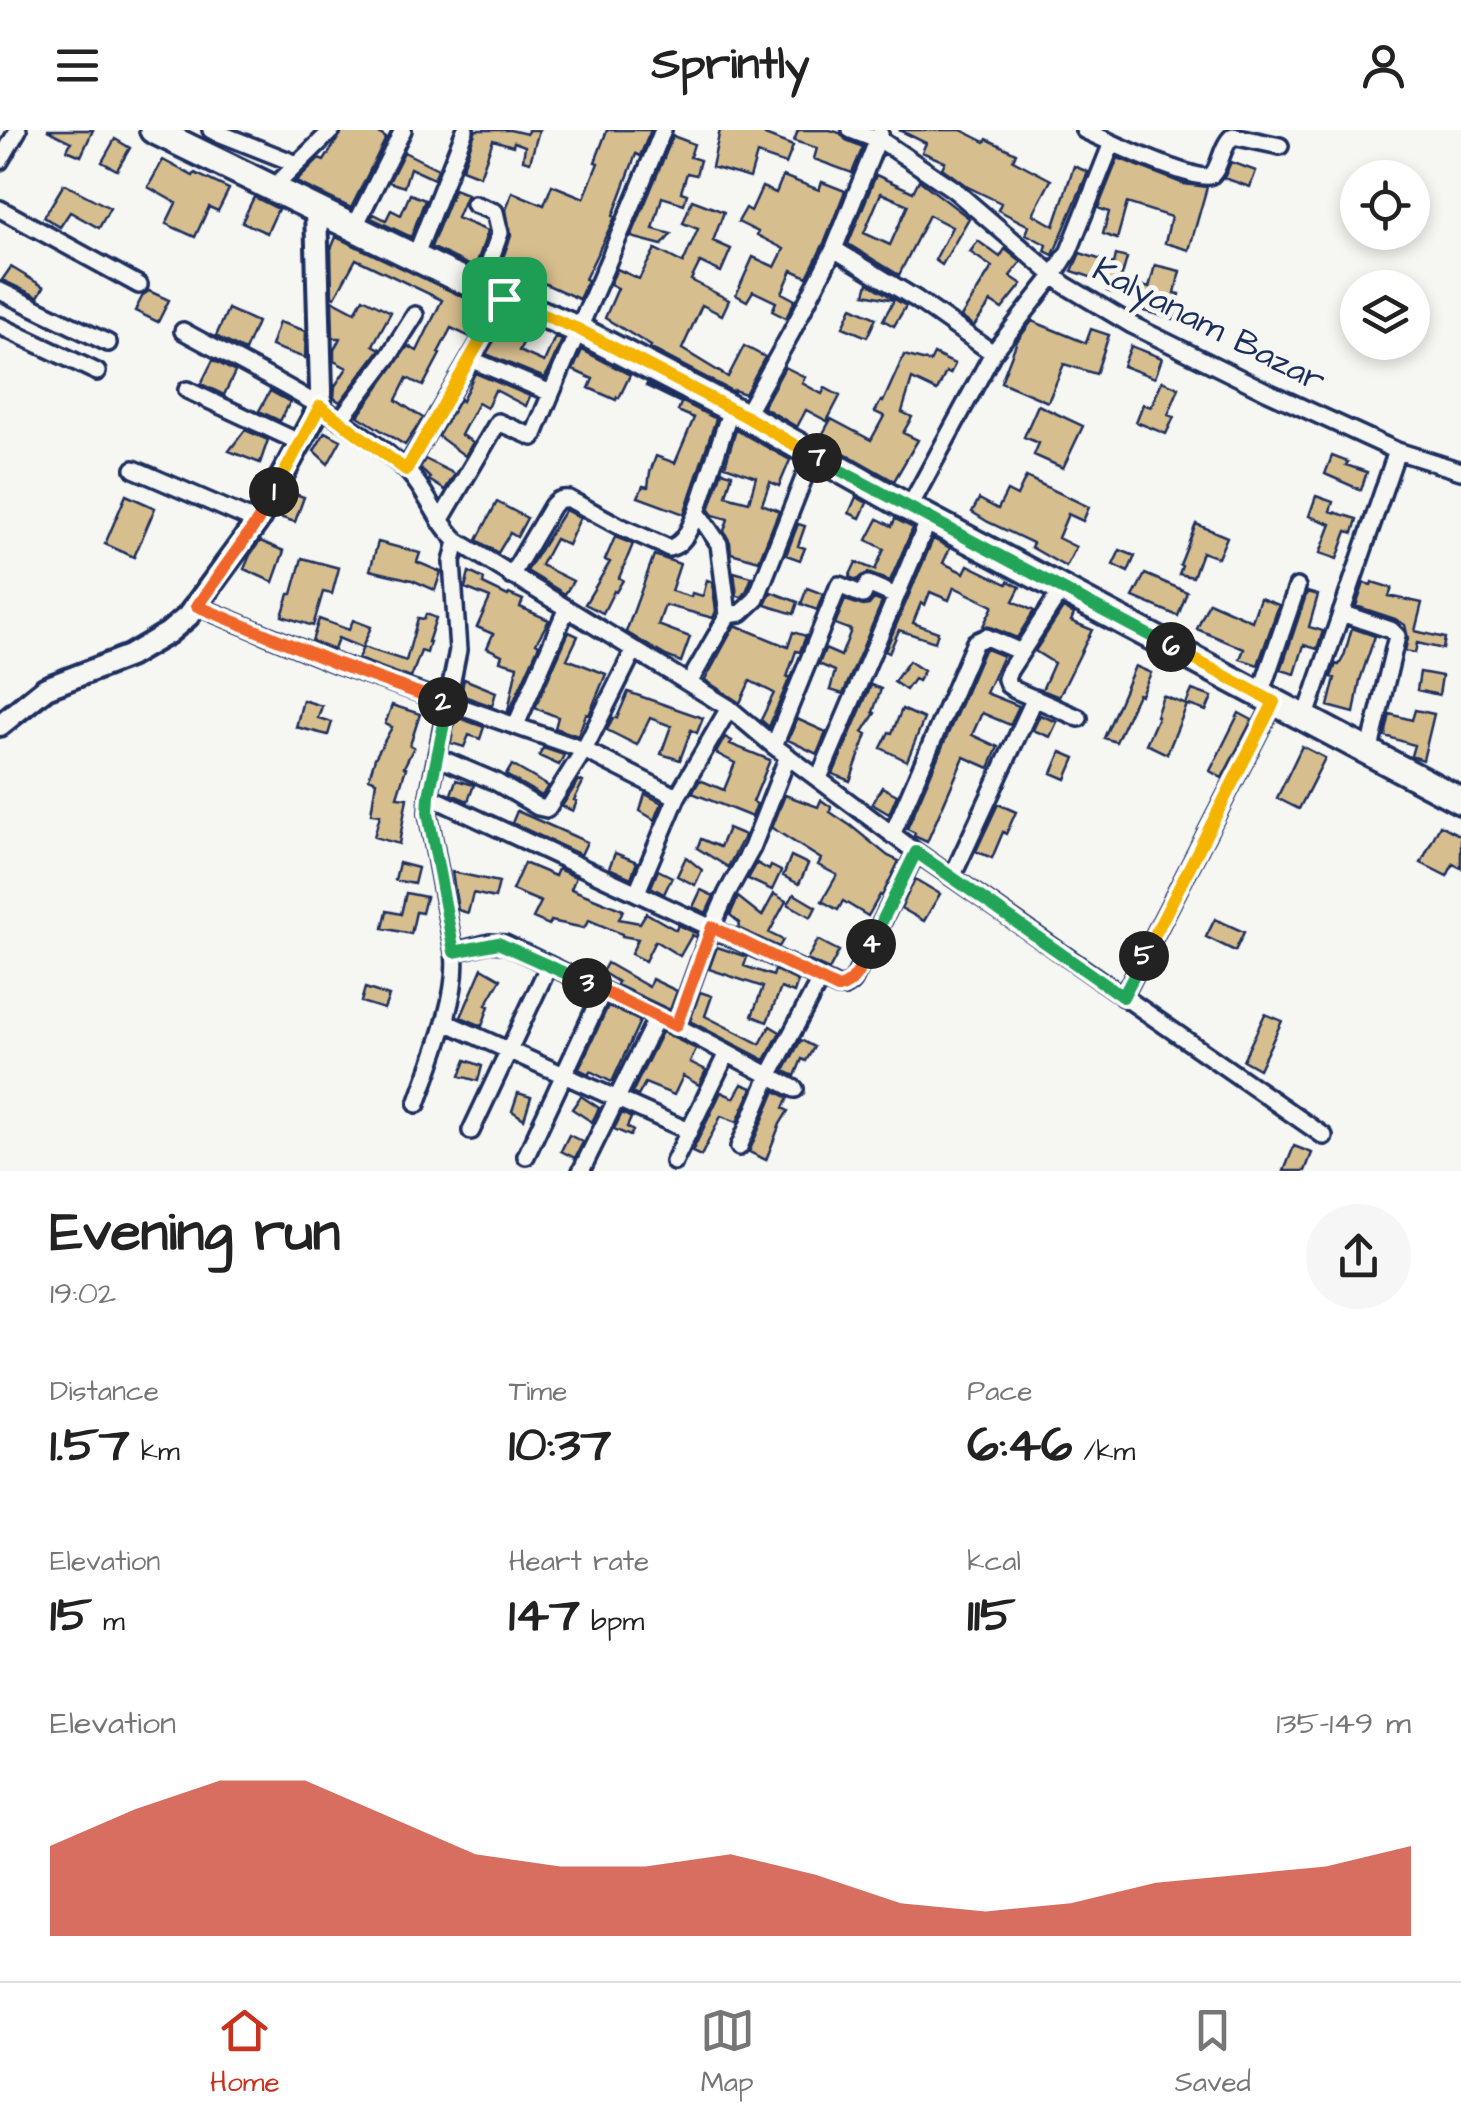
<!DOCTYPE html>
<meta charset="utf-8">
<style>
body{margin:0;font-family:"Architects Daughter",sans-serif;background:#f6f6f6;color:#222;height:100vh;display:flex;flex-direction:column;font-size:38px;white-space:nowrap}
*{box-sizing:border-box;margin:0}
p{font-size:32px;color:#767676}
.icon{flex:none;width:55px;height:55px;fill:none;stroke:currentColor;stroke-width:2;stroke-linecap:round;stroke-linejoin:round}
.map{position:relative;height:1041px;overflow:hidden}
.drawer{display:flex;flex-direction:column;background:#fff;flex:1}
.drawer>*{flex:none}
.tools{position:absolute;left:1340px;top:30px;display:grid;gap:20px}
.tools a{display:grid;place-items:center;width:90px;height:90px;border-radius:50%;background:#fff;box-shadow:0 5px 15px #0003;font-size:50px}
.pin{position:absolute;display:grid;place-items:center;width:85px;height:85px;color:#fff;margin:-42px;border-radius:20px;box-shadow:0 5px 15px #0006}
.km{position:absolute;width:50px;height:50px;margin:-25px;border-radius:50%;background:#222;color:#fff;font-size:28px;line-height:50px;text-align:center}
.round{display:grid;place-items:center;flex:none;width:105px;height:105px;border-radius:52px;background:#f6f6f6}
.summary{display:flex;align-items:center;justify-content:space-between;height:170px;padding:0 50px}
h1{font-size:55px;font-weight:700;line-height:75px}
.figures{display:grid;grid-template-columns:repeat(3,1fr);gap:15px;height:170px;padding:10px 50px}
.figures div{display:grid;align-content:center}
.figures b{font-size:50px;font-weight:700}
.figures small{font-size:28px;font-weight:400}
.figures p{font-size:28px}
.chart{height:280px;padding:20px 50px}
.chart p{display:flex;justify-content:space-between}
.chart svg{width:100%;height:180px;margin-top:10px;fill:#c8321e;opacity:.7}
header{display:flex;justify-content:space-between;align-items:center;height:130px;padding:0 50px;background:#fff;font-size:45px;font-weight:700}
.tab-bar{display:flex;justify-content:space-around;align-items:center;height:140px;border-top:2px solid #e0e0e0;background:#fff;font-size:28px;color:#767676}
.tab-bar a{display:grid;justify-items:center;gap:5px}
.tab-bar .on{color:#c8321e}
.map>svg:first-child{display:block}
</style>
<header><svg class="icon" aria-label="menu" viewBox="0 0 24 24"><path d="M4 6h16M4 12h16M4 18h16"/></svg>Sprintly<svg class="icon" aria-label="person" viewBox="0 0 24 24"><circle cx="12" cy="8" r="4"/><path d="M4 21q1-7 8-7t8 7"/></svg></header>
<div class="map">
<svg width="1461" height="1041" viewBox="0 0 1461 1041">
<rect width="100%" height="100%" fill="#f6f6f2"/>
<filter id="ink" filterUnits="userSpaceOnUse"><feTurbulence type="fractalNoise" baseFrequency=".01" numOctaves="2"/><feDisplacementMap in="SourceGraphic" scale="20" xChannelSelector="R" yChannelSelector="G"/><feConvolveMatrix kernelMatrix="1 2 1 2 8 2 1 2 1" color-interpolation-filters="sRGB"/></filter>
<g filter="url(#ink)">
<!-- building -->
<path fill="#d7be8e" stroke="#1b2f5e" stroke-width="2.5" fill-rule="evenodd" d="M47,0H93L81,26L67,20L71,12Z
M343,0H374L386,8L351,78L296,52L319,29L324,31Z
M476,0H510L527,4L528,0H539L530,32L523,30L525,16L514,12L513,16L493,10L480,46L462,39Z
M607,0H651L640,26L636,24L613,86L615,87L585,149L588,150L579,169L530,147L525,159L501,149L508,133L502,130L511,106L506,80L512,62L544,75L552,55L584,68L598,33L595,32Z
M720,0H767L765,5L793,16L786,34L757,24L750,48L712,37Z
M798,0H830L840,3L846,10L863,17L852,43L814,29L817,18L794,11Z
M899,0H961L985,12L987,9L1016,23L1013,30L1051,50L1033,84L1054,96L1074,36L1088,42L1053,125L1045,121L1047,115L1026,104L1029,96L998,80L1001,73L968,57L942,38L945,32L922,22L926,13Z
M673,6L694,14L690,27L700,30L696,45L687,43L681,62L687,64L684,74L662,67L653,99L671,104L662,115L631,107Z
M115,9L130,18L117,40L102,32Z
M404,22L438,39L434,49L410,38L404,57L389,52Z
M1118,28L1184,54L1207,57L1189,120L1165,113L1171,87L1127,73L1117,109L1103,104L1109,82L1098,78Z
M163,30L193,46L195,43L229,59L218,81L209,77L195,107L166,94L176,73L148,57Z
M1231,32L1256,41L1250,57L1224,48Z
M876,45L913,62L919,50L969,88L942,135L935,130L952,97L929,85L899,145L848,114ZM881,63L908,75L890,115L864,103Z
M783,46L819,60L822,52L845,61L826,109L807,147L792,140L782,163L795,170L786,188L772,181L776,172L753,161L747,171L736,165L753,127L775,137L784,119L757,105L758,102L738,92L746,78L751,81L762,57L776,63Z
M64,54L110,78L99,98L70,82L60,97L44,87Z
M454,59L467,64L457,88L488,101L475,138L431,117Z
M410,64L425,70L411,107L371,88L374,84L386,90L391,80L401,85Z
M254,67L278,79L267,103L242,92Z
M692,70L724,82L713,111L731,119L721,142L700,132L691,150L729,170L722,185L702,175L682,219L728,247L744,216L765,227L745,264L734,260V262L650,218L651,216L605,188L618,158L610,154L617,139L639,149L655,119L683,133L698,99L683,93Z
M336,107L487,178L470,207L451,198L438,223L440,224L423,256L407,248L396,270L423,288L405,315L358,286L408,216L417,221L442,170L356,129L335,167L332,166L331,119Z
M978,111L1000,127L1005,119L1021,132L1010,146L1022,154L1002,179L991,172L974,196L961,187L992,137L970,122Z
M1080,123L1114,134L1116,125L1127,128L1121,149L1149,158L1155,135L1180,141L1175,163L1180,164L1174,189L1144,181L1145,174L1107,161L1109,153L1072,141Z
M11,137L44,157L38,167L2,150Z
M868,153L906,176L894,196L883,190L894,170L865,164Z
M149,161L169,170L158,192L135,181L143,165Z
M363,168L391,182L373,215L380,219L340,272L334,268L335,256L347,238L334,231V220L340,208H333L332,170L355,182Z
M852,177L876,188L867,207L843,197Z
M228,179L257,192L245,221L216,206Z
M508,187L531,197L519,221L544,232L555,207L562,210L545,248L486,224Z
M1032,191L1086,213L1091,199L1109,205L1096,244L1064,234L1048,272L1001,252L1017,211Z
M279,192L306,201L305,228L271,216Z
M1131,216L1162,228L1155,248L1123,236Z
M582,220L630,245L619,268L617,267L616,270L589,258L593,249L573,240Z
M934,224L955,234L950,244L946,242L937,261L912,249L902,282L912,287L903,303L918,310L894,351L820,309L831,289L871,310L884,286L875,282L881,271L883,272L904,225L930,232Z
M213,230L235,242L224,265L201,254Z
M785,237L805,247L802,253L822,264L825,258L840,266L827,291L806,280L797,297L763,277Z
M475,243L530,266L526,276L495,260L487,278L478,273L461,305L473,312L465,326L438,306L460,269L462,271Z
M1162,251L1179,258L1168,285L1174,287L1166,304L1136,292L1143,274L1151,277Z
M647,254L716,289L684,384L638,367L643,356L648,357L650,342L656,326L675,333L694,288L678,281L681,273L646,256Z
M270,261L290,272L280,291L259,281Z
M1038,275L1083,296L1063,338L1034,325L1039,313L1024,307Z
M245,300L268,310L260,333L229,321Z
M736,300L790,330L779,356L770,352L762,374L779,381L759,431L731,423L730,412L724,401L728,389L713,385L709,380L722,341L732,344L726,366L749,372L756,347L725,336Z
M325,302L341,310L328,334L314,321Z
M1332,326L1348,332L1346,335L1367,342L1361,360L1325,344Z
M425,329L455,344L445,360L429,350L430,348L420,338Z
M1026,347L1089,377L1083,391L1068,384L1058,408L1076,417L1066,437L1031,417L1033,413L988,392L972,382L979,369L998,379L1007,361L1017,366Z
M289,362L304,367L295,392L276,386Z
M126,365L155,378L134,427L105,414Z
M1316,366L1333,372L1330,381L1357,389L1353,403L1347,401L1337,429L1320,423L1331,394L1309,386Z
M856,367L867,373L860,388L849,383Z
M497,372L527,388L517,407L510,403L498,423L477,410Z
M565,380L580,388L568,415L555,409L541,435L573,451L565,464L527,441Z
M878,389L892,396L895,389L913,398L890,451L868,443L861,446L857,450L849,447L856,432L875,440L884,419L867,410Z
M798,394L805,396L798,416L805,418L800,430L786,425Z
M1196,394L1227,407L1218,428L1202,422L1193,447L1179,444L1182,436L1180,435Z
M615,407L633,414L619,448L623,450L616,462L614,461L603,483L585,474L610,432L605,430Z
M933,409L950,418L943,433L964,443L968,435L1007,454L1008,451L1020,457L1013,471L1034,481L1017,508L990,497L983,496L993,476L954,457L949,470L930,462L925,475L921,473L913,493L938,502L935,512L899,500L889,523L885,521Z
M260,411L284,421L273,452L244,439L250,425Z
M378,412L420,423L417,432L441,442L435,460L412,450L370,440Z
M1120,420L1135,426L1128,442L1113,435Z
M654,425L680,434L671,461L691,467L692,463L703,466L707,450L712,452L716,481L713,488L665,475L658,495L690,507L681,532L666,526L626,502Z
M302,428L339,438L332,464L323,462L313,496L282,486L289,464H292Z
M469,442L484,449L483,454L508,466L509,464L523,470L520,477L549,490L536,513L539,515L509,582L508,581L517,536L500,531L502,525L487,518L493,504L477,497L490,468L465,458Z
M734,442L752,447L746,462L742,467L737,466Z
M1145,444L1187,462L1178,486L1133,467Z
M1372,452L1392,458L1389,466L1422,473L1415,501L1445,508L1443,519L1417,513L1415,523L1405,521L1408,508L1405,495L1395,489L1356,476L1364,453L1371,455Z
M807,458L823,464L817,480L801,474Z
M771,462L798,472L794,484L765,475Z
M1307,462L1318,465L1309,497L1323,501L1317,519L1304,515L1295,544L1281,540Z
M1260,468L1279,475L1258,535L1240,529L1244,519L1197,499L1209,472L1252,491Z
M874,469L882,472L843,564L830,560L835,541L819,534L825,519L841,526L851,500L835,494L845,470L863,476L869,475Z
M1063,478L1074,484L1071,491L1092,500L1059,567L1042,560L1054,533L1035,521Z
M426,484L436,488L428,512H430L427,523L421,521L411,548L358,529L363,517L406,531L418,488L424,489Z
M319,489L349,500L353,490L371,497L362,518L338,508L334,520L312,511Z
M735,495L788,517L793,502L806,506L800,522L796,521L787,547H790L769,597L761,590L774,563L750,551L740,573L705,550Z
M1352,498L1375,506L1360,550L1354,583L1328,576L1335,548L1331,547L1336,534L1339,535L1344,526Z
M569,502L578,506L567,529L606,544L589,585L586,584L578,606L555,598L558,587L535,578Z
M986,519L1003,526L986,563L1019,576L1010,595L982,583L972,605L998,617L989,638L964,627L927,712L914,706L915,703L907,699L984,520Z
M909,531L924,541L918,551L914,549L906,560L894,552Z
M1135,536L1151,543L1141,565L1138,564L1116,612L1104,608Z
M1420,542L1442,546L1439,565L1417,560Z
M464,549L496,562L492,576L461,565Z
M871,555L881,559L873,582L875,583L863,602L867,604L850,651L833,644Z
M1192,560L1212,567L1206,581L1186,574Z
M628,562L703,588L697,603L691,600L680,630L661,624L671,596L650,588L637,615L607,600L613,588H617Z
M1163,566L1187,575L1167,624L1146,614L1158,587L1156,586Z
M303,570L322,576L318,588L332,592L328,605L296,597Z
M392,575L420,584L410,615L414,617L404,637L406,638L397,667L407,668L399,714L374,707L380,685L371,684L376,651L369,648L375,628L392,597L385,594Z
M902,579L924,589L907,631L881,618L889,602L892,603Z
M1415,580L1434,584L1423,630L1411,626L1414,615L1385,606L1390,584L1412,590Z
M1239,583L1252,590L1222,648L1210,641Z
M1040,585L1057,592L1050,607L1033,600Z
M459,588L484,597L480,609L469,605L464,617L451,613L454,595Z
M797,589L826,602L817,624L788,610Z
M725,607L732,611L730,614L770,630L753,672L757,674L752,687L692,663L700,650L724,660L735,633L716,623Z
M1302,616L1325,628L1299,679L1277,668Z
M543,618L564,625L559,635L539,626Z
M1061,622L1075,628L1066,649L1052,643Z
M512,635L548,656L542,666L506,645Z
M456,650L474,655L468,671L451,664Z
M579,650L583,652L574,670L577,671L573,681L562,676Z
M882,657L897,665L889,684L872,674Z
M645,664L662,673L655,690L640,681Z
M785,665L818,677L821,670L831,677L830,682L851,696L888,726L899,731L882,766L880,765L868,786L843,771L838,780L822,771L837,745L818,735L821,729L772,698Z
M998,674L1016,682L1006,704L1003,702L992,728L976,721Z
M517,681L587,712L581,725L512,693Z
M1440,695L1461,706V738L1453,734L1447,746L1421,733Z
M728,698L745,705L728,737L697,718L701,709L720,717Z
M615,723L637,732L631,748L609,738Z
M791,726L808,734L799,754L783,746Z
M686,727L702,740L695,755L677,746Z
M399,733L418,738L414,754L395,750Z
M524,733L555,746L558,739L576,747L571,759L623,780L619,789L640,793L646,783L676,800L678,795L698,804L696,807L692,805L680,826L655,811L645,831L631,824L638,809L622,806V804L589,790L584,798L551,791L549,795L533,788L541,772L512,760Z
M757,733L769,740L771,736L781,741L772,760L748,749Z
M658,740L672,747L664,764L651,757Z
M452,742L499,752L495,768L473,763L468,783L458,780Z
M915,749L940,764L924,791L901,778Z
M701,760L714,766L706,783L693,777Z
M406,763L426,767L422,783L416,782L411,804L383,798L387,781L401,784Z
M774,764L786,771L769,803L783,810L779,817L738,798L740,793L730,785L738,767L762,786Z
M794,764L816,777L811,787L788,774Z
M1215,789L1244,802L1235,821L1206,807Z
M818,810L839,821L829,840L807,830Z
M717,817L747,827L744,836L773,846L775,840L798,851L794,863L781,858L767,892L752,886L763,857L709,839Z
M607,833L649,857L652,849L677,861L670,880L617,855L618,852L602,842Z
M482,838L501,849L486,875L489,876L482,896L461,887Z
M365,858L389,866L384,879L361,872Z
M700,862L712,866L705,886L760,914L770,896L780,902L765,930L690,891Z
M608,876L640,891L612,952L590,941L589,944L579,939Z
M1265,884L1282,891L1259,939L1243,930Z
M662,902L696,919L690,932L706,940L699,955L683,946L674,965L645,953L638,966L632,963Z
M801,910L814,917L806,931L802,929L795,946L784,941Z
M466,930L482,936L478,951L460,946Z
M742,954L752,958L737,992L721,986L701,1026L692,1022L721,962L734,968Z
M775,961L788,968L783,978L788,981L780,994L766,1030L749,1022Z
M518,963L531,967L524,989L512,981Z
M581,966L599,978L592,992L572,979Z
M622,983L631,988L627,997L633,1001L630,1006L614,999Z
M569,1005L583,1012L575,1028L561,1021Z
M1294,1016L1312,1023L1305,1041H1284Z"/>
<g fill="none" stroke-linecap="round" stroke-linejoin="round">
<defs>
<path id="minor" d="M211,0L297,34
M851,0L885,13L953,59L1065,155L1132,195L1268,262L1397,321L1461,341
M1084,0C1101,8 1197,53 1210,46C1220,41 1221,15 1233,6L1280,16
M0,31L18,0
M272,59L332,0
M474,74L495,82L500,103L480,158
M0,79L139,155
M355,96L403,0
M834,119L916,169L993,223
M415,127L465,0
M0,161L108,213
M0,196L97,242
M183,201C257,242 338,279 402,336C425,356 435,390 457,411L729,578L774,616L916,722L1324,1006
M470,229L551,263
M187,260L301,313
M745,286L791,203L834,119L880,4
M340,290L389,226L415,185
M134,339L257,392
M406,339L505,169
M909,378L993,223L1054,145L1069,121L1112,13
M440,391L498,292L533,307C575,204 622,104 663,0
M511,446L552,376C557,370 561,368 569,369L619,396L669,418C686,414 690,396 697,382
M1062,459L1009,541L1006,549L1008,555L1015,560L1079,588
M197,476L335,533L584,620L677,667
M1341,483L1391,500L1397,506L1369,623
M728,485L719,414L697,382L731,279
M689,553L728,485L741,483L756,469L813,325
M1260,565L1297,457
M1305,589L1397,321
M516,595L566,480
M774,616L839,455L863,465L868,454L896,466
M437,627L496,652L538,677L547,679L584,620L634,520
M819,648L929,389
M429,666L838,857H844L853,851L916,722
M892,705L975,512L986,507L1021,522
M952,747L1035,568
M637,762L677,667L729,578
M454,822L490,813L505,814L676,896L795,959
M1123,867L1274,572
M445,892L689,1001
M676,896L712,797L727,763L752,718L788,626
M417,974C431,934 460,865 454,822L428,683L429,666L458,520L452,432L457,411
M471,1001L549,835
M739,1017L770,944L820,850
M526,1026L603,861
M674,1032L727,923
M581,1041L657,887"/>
<path id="tertiary" d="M0,595L46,558L129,526L168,503L188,486L257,392L320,276L321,260L316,79"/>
<path id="primary" d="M153,0L449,144L577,199L745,286L909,378L1461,671"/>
</defs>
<!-- minor casing -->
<use href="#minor" stroke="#1b2f5e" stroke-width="22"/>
<!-- tertiary casing -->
<use href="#tertiary" stroke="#1b2f5e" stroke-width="28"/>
<!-- primary casing -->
<use href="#primary" stroke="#1b2f5e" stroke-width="32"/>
<!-- minor -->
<use href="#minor" stroke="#f6f6f2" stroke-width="15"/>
<!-- tertiary -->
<use href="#tertiary" stroke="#f6f6f2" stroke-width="20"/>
<!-- primary -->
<use href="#primary" stroke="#f6f6f2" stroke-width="25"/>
</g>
</g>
<g fill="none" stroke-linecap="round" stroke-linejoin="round" filter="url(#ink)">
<defs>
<path id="split-1" d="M274,362L320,276L406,340L504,169"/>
<path id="split-2" d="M274,362L257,392L197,476L335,533L443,572"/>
<path id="split-3" d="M443,572L448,574L429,666L428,683L454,822L498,813L587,853"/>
<path id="split-4" d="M587,853L676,896L712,797L838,858C857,855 863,830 871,814"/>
<path id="split-5" d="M871,814L916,722L1123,867L1144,826"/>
<path id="split-6" d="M1144,826L1274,572L1171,517"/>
<path id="split-7" d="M817,328L1171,517"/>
<path id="split-8" d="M504,169L578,199L745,286L817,328"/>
</defs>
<!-- split-1 casing -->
<use href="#split-1" stroke="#fff" stroke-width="20"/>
<!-- split-2 casing -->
<use href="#split-2" stroke="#fff" stroke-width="20"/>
<!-- split-3 casing -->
<use href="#split-3" stroke="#fff" stroke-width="20"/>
<!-- split-4 casing -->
<use href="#split-4" stroke="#fff" stroke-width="20"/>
<!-- split-5 casing -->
<use href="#split-5" stroke="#fff" stroke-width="20"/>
<!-- split-6 casing -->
<use href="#split-6" stroke="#fff" stroke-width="20"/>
<!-- split-7 casing -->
<use href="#split-7" stroke="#fff" stroke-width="20"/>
<!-- split-8 casing -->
<use href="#split-8" stroke="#fff" stroke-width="20"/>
<!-- split-1 -->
<use href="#split-1" stroke="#f5b400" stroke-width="12"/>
<!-- split-2 -->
<use href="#split-2" stroke="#f0652b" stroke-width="12"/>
<!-- split-3 -->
<use href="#split-3" stroke="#22a559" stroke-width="12"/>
<!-- split-4 -->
<use href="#split-4" stroke="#f0652b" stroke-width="12"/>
<!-- split-5 -->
<use href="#split-5" stroke="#22a559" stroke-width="12"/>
<!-- split-6 -->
<use href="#split-6" stroke="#f5b400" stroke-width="12"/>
<!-- split-7 -->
<use href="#split-7" stroke="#22a559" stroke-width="12"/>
<!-- split-8 -->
<use href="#split-8" stroke="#f5b400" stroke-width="12"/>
</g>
<g text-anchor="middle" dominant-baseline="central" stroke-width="10" stroke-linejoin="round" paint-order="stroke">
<!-- street labels -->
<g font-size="35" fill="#1b2f5e" stroke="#f6f6f2">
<text transform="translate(1209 195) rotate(27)">Kalyanam Bazar</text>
</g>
</g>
</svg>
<div class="tools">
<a><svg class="icon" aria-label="locate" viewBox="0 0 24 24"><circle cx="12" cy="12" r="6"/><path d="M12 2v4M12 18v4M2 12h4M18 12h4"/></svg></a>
<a><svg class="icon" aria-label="layers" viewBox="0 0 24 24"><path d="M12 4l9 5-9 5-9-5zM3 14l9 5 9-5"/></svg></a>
</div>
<div class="pin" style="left:504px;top:169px;background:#1e9e55"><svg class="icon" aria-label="arrive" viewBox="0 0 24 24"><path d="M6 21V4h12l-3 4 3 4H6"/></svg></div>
<b class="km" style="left:274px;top:362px">1</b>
<b class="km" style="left:443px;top:572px">2</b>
<b class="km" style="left:587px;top:853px">3</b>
<b class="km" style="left:871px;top:814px">4</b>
<b class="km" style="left:1144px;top:826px">5</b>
<b class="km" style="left:1171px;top:517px">6</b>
<b class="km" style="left:817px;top:328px">7</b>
</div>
<section class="drawer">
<div class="summary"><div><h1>Evening run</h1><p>19:02</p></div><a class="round"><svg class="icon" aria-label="share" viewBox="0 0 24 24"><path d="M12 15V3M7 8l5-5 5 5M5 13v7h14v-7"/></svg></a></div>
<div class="figures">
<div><p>Distance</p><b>1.57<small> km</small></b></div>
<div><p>Time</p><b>10:37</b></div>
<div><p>Pace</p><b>6:46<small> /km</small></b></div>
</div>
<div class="figures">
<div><p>Elevation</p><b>15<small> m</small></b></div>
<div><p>Heart rate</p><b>147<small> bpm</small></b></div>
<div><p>kcal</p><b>115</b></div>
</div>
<div class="chart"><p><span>Elevation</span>135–149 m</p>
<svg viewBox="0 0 160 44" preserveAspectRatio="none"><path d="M0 44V22L10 13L20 6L30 6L40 15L50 24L60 27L70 27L80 24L90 29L100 36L110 38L120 36L130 31L140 29L150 27L160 22V44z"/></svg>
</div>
</section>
<nav class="tab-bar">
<a class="on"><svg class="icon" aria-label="home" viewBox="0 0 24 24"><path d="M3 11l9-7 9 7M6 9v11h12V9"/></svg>Home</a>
<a><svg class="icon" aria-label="map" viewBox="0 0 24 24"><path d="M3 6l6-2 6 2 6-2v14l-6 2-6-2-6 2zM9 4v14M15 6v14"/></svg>Map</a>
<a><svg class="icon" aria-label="saved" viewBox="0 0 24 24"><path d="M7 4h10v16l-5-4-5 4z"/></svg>Saved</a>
</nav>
